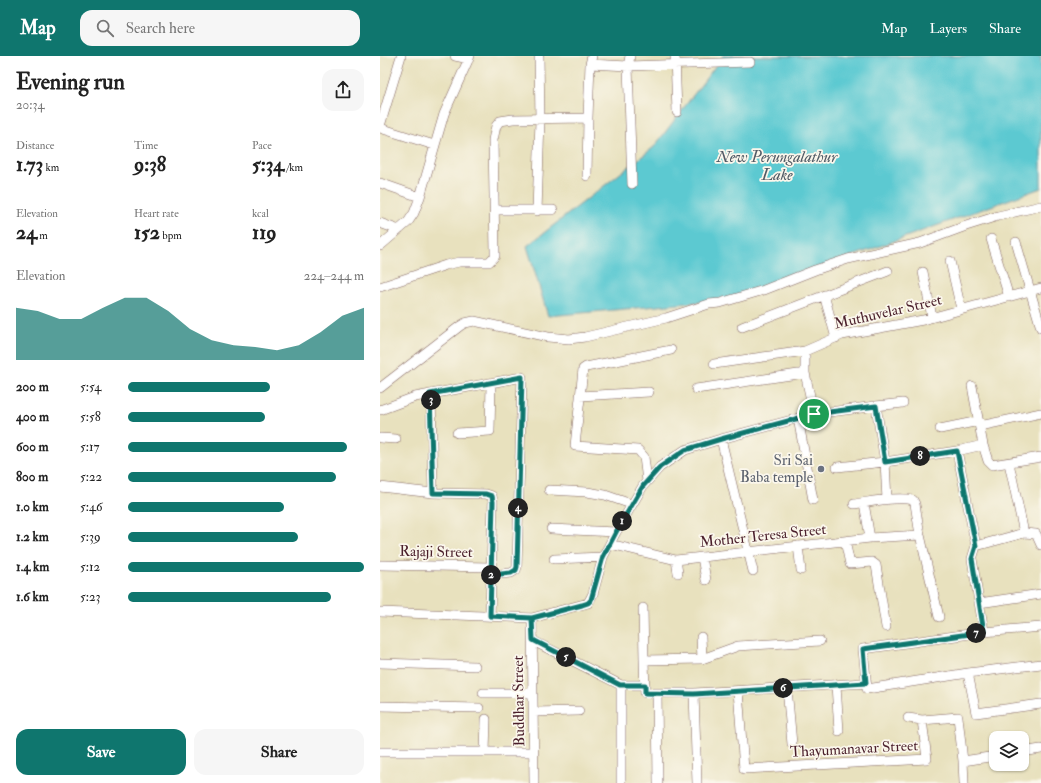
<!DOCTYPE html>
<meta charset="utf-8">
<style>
body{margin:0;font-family:"IM FELL Double Pica",serif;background:#f6f6f6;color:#222;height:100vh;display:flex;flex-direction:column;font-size:15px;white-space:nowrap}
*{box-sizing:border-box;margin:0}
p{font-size:13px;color:#767676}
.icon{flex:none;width:22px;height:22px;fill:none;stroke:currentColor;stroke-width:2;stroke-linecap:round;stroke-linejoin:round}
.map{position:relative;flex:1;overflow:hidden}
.details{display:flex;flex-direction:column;background:#fff;width:380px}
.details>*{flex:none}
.buttons{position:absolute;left:609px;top:675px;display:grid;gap:8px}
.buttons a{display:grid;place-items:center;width:40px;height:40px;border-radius:8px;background:#fff;box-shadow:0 1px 3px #0004;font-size:20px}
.pin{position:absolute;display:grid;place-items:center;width:34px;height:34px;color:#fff;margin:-17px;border:2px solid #fff;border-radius:50%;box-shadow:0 1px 4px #0007}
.km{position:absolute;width:20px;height:20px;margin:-10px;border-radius:50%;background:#222;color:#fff;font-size:11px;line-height:20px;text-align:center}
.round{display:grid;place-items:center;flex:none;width:42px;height:42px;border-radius:12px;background:#f6f6f6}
.head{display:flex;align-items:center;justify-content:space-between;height:68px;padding:0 16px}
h1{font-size:22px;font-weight:700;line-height:30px}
.metrics{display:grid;grid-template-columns:repeat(3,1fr);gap:6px;height:68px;padding:4px 16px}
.metrics div{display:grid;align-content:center}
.metrics b{font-size:20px;font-weight:700}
.metrics small{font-size:11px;font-weight:400}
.metrics p{font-size:11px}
.chart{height:112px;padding:8px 16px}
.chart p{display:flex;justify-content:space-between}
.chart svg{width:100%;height:72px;margin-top:4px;fill:#0f766e;opacity:.7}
.primary-button{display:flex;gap:8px;margin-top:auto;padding:8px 16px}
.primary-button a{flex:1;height:46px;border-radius:12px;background:#0f766e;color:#fff;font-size:16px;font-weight:700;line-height:46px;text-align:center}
.primary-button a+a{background:#f6f6f6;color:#222}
ul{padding:0 16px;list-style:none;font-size:13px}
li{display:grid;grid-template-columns:64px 48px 1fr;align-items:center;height:30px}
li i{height:10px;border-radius:5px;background:#0f766e}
header{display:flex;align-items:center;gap:24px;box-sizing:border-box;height:56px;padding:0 20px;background:#0f766e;color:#fff}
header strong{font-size:19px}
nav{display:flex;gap:22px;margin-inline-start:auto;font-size:14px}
.search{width:280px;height:36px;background:#f6f6f6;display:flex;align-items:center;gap:10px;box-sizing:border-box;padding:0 14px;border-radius:12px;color:#767676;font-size:15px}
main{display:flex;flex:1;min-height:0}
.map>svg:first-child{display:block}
</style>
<header>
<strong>Map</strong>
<div class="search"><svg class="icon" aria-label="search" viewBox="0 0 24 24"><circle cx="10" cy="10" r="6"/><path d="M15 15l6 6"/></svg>Search here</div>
<nav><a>Map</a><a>Layers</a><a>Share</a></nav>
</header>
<main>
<section class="details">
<div class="head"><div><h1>Evening run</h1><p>20:34</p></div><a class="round"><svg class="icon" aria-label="share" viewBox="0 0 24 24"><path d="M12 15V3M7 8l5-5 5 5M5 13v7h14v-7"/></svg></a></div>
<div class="metrics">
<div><p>Distance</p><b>1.73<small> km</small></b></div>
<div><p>Time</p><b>9:38</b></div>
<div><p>Pace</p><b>5:34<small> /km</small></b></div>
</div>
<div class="metrics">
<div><p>Elevation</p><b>24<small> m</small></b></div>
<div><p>Heart rate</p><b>152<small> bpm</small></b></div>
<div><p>kcal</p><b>119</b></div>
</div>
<div class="chart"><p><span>Elevation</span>224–244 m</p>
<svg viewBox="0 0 160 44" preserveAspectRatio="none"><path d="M0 44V12L10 14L20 19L30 19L40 12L50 6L60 6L70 14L80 25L90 32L100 35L110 36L120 38L130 35L140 27L150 17L160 12V44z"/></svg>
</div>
<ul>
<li><b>200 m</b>5:54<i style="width:60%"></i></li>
<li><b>400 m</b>5:58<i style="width:58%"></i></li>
<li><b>600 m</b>5:17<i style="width:93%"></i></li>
<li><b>800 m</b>5:22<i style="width:88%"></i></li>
<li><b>1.0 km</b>5:46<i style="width:66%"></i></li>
<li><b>1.2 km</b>5:39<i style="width:72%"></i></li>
<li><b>1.4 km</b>5:12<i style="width:100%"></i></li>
<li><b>1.6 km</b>5:23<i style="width:86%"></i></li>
</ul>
<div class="primary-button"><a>Save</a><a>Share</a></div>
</section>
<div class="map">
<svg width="661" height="727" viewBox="0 0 661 727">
<rect width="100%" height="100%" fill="#fbf7ec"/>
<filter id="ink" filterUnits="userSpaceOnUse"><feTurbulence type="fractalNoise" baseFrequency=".025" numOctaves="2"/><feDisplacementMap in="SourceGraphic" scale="8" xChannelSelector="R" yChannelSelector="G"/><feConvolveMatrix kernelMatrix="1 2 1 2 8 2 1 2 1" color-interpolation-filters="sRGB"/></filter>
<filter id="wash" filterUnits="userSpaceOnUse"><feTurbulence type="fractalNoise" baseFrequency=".012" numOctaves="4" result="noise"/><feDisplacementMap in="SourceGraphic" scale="16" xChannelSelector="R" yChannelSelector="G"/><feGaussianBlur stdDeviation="0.9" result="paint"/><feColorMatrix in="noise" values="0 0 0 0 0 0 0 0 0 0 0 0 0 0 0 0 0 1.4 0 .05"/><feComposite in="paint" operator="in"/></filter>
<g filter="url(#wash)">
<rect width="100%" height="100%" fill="#e8e1be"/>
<!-- water -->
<path fill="#5cc9d1" stroke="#53747e" d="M343,0H661V132L354,243L168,260L147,190L274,91Z"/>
</g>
<g filter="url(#ink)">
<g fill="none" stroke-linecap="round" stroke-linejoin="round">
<defs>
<path id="minor" d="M75,0L89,3
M250,0L248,10L252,128
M295,0L297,56
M210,8L248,10L370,6
M0,70L21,0
M0,72L54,89
M207,120L208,62
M0,127L40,141
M115,154H173
M157,155L160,64L159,0
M0,167L19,174
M611,183L629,241
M636,186L661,272
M0,190L28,166L34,157L40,141L64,58L90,0
M570,205L581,253
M543,216L552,261
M0,231L66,209L79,206H109L115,200V196L113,84L116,70L120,65L133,63L208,62L210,8L212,0
M444,239L456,282
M362,271L508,215
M334,308L425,295
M0,332L80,270L85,267L94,265L168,281L189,283L205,281L286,262L329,248L340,247L384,234L435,214L468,203L540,187L586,170L618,160L661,150
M316,333L425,317
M51,338L53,437
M200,340L269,336
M496,350L523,347
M0,354L35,341L142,321L137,511L136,514L131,517L111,519
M434,358L425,317V295L462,279L543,264L661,232
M418,362L433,444
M600,370L661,357
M560,373L599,365
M77,377L110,375L111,327
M0,382L16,383
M341,383L373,515
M603,389L608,405L612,409L661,401
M577,395L603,389L592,330
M629,407L644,477
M457,411L505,406L507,444
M267,425L264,401L258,394L195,390L203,313L206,311L291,294
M0,431L53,437L106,438L112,440L113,446L110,560
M169,434L207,436L225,439L251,448
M484,447L490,482
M474,448C490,446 518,440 533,444L535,448L540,479L559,561
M171,473L236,476
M465,485L470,508L492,506L496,509L506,571
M230,488L296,504L490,482L540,479
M418,490L421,514
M596,490L644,477L656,478L661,489
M322,501L326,524
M174,503L223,501
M296,504L298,517
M0,509L111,511
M599,547L661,538
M263,552L264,604
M0,556L152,562L208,547L213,538L223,501L236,476L263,430L280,411L305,394L341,383L434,358L496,350L505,406L577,395L596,490L592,503L604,576
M152,562L154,727
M661,571L604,576L483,593L487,633L588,617L661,608
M321,581L322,603
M153,585L241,629H265
M440,585L358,590L322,603L264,604L265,637H314L486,627
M0,607L95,610
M588,617L596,657L661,648
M241,629V727
M456,629L459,675
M407,632L412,688
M358,635L364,713L547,703L542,664
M103,637H152
M277,637L278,727
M314,637L317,727
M0,650L99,652
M153,656L199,655
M528,662L542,664L578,661L583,705L616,700
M0,696H153
M105,696L106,663
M642,696L661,693
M583,705L584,727"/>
</defs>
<!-- minor casing -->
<use href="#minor" stroke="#81635e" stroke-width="10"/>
<!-- minor -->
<use href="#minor" stroke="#fff" stroke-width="9"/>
</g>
</g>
<g fill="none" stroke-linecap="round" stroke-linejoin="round" filter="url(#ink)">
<defs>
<path id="route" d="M434,358L341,383L305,394L280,411L263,430L236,476L223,501L211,544L208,547L202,549L152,562L110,560L113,446L112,440L106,438L53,437L50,338L142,321L137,511L136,514L131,517L111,519L110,560L152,562L153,584L240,629H265V637L314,638L486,627L483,593L604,576L592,503L596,490L577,395L505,406L496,350L434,358"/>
</defs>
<!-- route casing -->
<use href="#route" stroke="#fff" stroke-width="8"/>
<!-- route -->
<use href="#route" stroke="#0f766e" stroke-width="5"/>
</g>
<!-- markers -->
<circle fill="#6b7280" stroke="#fbf7ec" stroke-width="1.5" cx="441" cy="413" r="4"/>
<g text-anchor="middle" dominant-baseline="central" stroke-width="3.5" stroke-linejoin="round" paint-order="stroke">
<!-- street labels -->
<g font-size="15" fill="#4a1f2b" stroke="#fbf7ec">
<text transform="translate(508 256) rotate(-13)">Muthuvelar Street</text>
<text transform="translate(383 480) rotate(-6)">Mother Teresa Street</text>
<text transform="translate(56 496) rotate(1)">Rajaji Street</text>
<text transform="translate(139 645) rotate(-91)">Buddhar Street</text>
<text transform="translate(474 693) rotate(-3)">Thayumanavar Street</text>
</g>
<!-- worship labels -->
<g font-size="15" fill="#5b616d" stroke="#fbf7ec" text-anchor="end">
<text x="433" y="404">Sri Sai<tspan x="433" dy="17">Baba temple</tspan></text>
</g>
<!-- water labels -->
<g font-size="16" font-style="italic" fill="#505a65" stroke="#fbf7ec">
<text x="397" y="101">New Perungalathur<tspan x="397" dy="18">Lake</tspan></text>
</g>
</g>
</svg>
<div class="buttons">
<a><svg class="icon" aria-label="layers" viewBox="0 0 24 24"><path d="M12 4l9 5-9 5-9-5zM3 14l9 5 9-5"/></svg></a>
</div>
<div class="pin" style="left:434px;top:358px;background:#1e9e55"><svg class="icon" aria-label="arrive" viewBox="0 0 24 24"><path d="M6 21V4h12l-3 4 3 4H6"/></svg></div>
<b class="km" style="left:242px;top:465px">1</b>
<b class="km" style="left:111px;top:519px">2</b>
<b class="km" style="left:51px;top:344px">3</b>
<b class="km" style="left:138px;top:452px">4</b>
<b class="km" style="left:186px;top:601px">5</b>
<b class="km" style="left:403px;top:632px">6</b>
<b class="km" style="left:596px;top:577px">7</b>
<b class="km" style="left:540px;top:400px">8</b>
</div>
</main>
